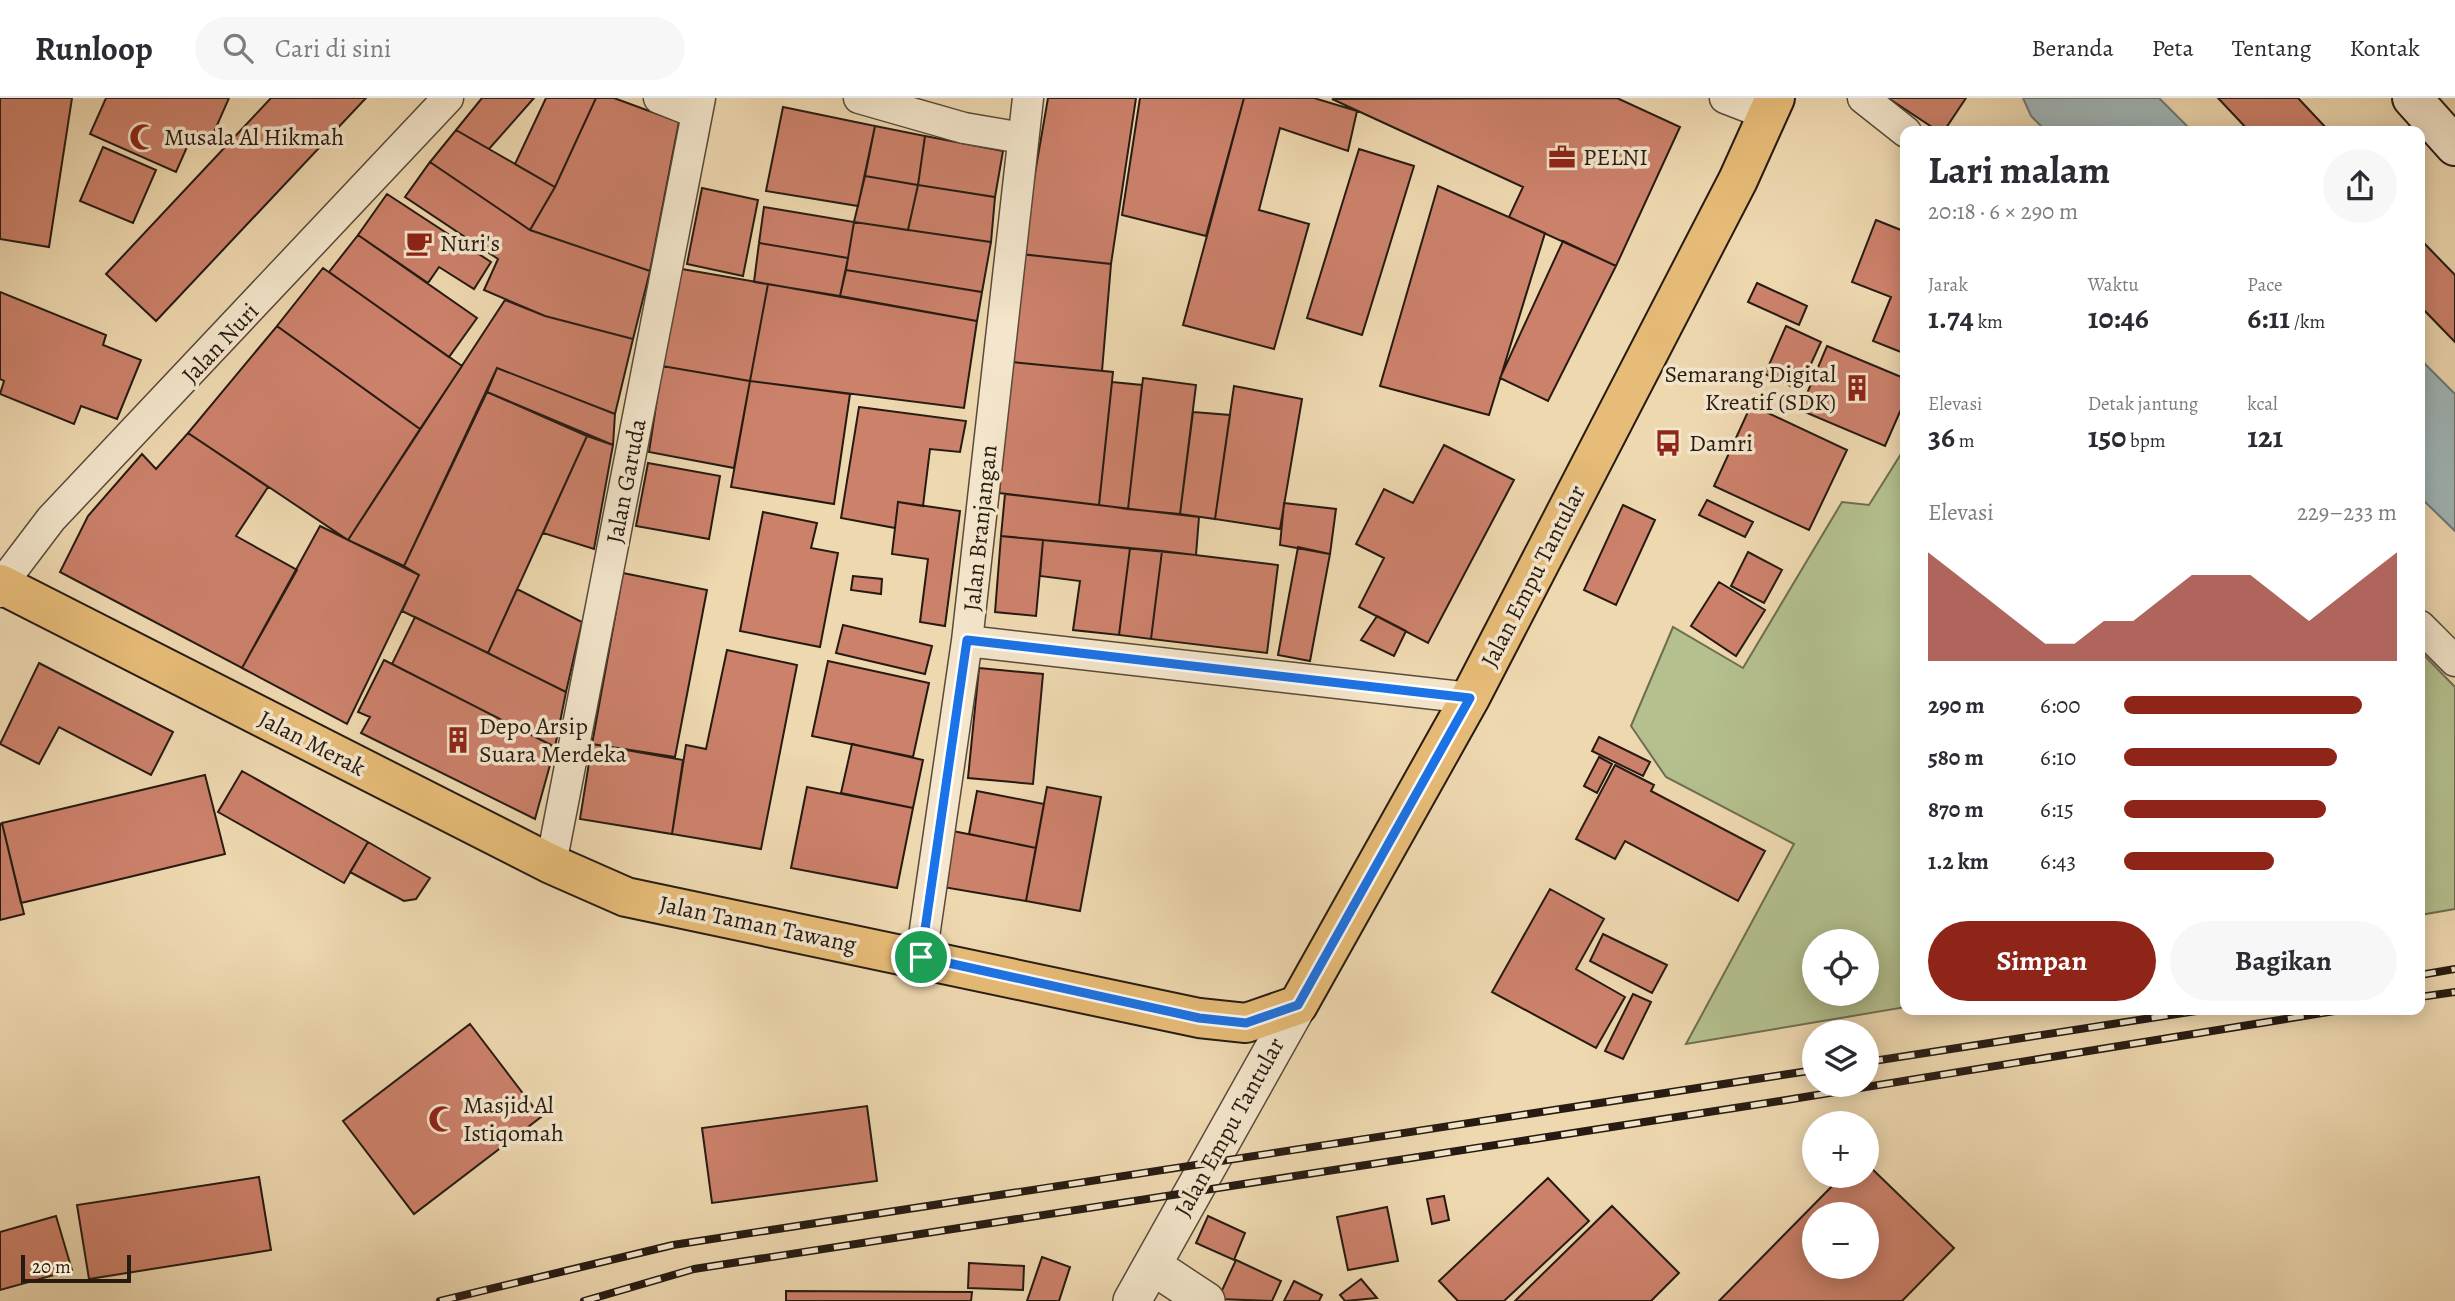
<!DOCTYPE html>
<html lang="id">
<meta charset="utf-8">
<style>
body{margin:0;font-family:Alegreya,serif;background:#f7f7f7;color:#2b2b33;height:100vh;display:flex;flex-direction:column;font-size:26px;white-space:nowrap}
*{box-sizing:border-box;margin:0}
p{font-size:23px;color:#7c7c81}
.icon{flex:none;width:38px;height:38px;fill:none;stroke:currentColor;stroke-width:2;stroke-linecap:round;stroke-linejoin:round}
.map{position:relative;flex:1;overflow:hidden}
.panel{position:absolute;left:1900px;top:28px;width:525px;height:889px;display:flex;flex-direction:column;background:#fff;border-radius:14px;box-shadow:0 4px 18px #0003}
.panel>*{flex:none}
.tools{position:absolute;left:1802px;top:831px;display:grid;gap:14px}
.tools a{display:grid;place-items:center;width:77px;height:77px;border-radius:50%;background:#fff;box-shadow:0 4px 18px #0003;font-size:35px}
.scale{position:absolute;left:21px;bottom:18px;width:110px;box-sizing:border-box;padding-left:7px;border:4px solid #261b12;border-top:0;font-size:19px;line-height:24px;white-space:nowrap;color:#261b12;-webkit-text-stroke:5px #f4e6cc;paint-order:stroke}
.pin{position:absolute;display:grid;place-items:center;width:60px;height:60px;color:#fff;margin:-30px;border:4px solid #fff;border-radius:50%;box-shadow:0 2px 7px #0007}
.round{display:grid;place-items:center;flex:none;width:74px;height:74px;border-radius:37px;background:#f7f7f7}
.headline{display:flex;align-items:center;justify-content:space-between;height:119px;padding:0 28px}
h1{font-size:38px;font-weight:700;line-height:52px}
.stats{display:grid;grid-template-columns:repeat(3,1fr);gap:10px;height:119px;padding:7px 28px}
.stats div{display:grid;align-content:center}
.stats b{font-size:30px;font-weight:700}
.stats small{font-size:19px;font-weight:400}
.stats p{font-size:19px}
.chart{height:196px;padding:14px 28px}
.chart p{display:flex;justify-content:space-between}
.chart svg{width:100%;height:126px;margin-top:7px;fill:#8f2418;opacity:.7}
.action{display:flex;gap:14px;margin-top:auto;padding:14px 28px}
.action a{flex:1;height:80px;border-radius:42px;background:#8f2418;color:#fff;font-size:28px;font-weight:700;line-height:80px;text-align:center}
.action a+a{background:#f7f7f7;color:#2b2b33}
ul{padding:0 28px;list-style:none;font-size:23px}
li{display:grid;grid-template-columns:112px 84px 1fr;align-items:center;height:52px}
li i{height:18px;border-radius:9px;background:#8f2418}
header{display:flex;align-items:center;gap:42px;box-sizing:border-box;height:98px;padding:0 35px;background:#fff;border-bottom:2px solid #e1e1e2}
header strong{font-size:33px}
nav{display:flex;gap:38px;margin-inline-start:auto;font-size:24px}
.search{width:490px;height:63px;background:#f7f7f7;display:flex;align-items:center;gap:18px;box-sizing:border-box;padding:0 24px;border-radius:38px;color:#7c7c81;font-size:26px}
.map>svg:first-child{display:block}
</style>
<header>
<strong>Runloop</strong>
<div class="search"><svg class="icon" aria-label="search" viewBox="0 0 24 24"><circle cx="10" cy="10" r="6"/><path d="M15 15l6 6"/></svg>Cari di sini</div>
<nav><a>Beranda</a><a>Peta</a><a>Tentang</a><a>Kontak</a></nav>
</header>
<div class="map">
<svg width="2455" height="1203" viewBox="0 0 2455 1203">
<rect width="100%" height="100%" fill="#eed8b0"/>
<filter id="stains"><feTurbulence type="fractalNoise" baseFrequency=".00286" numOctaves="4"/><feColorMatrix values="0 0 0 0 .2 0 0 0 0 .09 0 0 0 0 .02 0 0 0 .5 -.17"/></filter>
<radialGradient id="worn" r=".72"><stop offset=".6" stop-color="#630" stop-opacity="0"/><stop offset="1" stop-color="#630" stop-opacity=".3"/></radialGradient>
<!-- green -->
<path fill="#b4c08e" stroke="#6d6e50" stroke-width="2" fill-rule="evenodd" d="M1906,348V909L1686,946L1794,746L1666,679L1631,628L1673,529L1743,570L1842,404L1869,407ZM1815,844H1867V896H1815Z
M2420,553L2455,589V811L2420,817Z"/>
<!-- water -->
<path fill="#9fb6b8" stroke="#6f7876" stroke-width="2" d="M2023,0H2159L2192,33H2046L2031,18Z
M2420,261L2455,296V433L2420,399Z"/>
<!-- building -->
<path fill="#cc816b" stroke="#261b12" stroke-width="2" fill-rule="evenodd" d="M0,0H72L49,149L0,141Z
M106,0H229L211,41L194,33L176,74L90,36Z
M271,0H366L156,223L106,176Z
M482,0H534L489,51L456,32Z
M546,0H596L555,89L515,66Z
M596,0H614L679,24L650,173L530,132L555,89Z
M1048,0H1136L1111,166L1021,156Z
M1140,0H1244L1206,138L1122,117Z
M1244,0H1314L1357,13L1348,53L1280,30L1259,112L1309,126L1274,251L1183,227Z
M1617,0L1680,29L1616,168L1509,119L1523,89L1332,1Z
M1888,0H1966L1944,33H1938Z
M2218,0H2298L2329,33H2249Z
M783,9L875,28L858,108L766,93Z
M875,28L925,38L918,87L865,78Z
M456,32L555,89L530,132L430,64Z
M925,38L1003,53L995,99L918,87Z
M103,49L156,72L133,125L80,103Z
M1359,51L1414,68L1362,237L1307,220Z
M430,64L530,132L650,173L633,241L545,218L484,192L498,161L405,99Z
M865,78L918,87L908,132L854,124Z
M918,87L995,99L991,144L908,132Z
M1438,88L1545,135L1489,317L1380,288Z
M702,90L758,102L743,178L687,166Z
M387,96L491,164L474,191L439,169L428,185L358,137Z
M764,109L854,124L848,160L759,145Z
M1876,122L1906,134V256L1873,243L1891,199L1852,184Z
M854,124L991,144L982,194L846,172Z
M358,137L477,220L449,259L329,174Z
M2420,141L2455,177V244L2420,208Z
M1563,143L1616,168L1548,303L1500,280Z
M759,145L848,160L840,198L754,184Z
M1021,156L1111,166L1102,273L1012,264Z
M323,170L462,268L420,331L277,228Z
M676,170L768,186L750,283L662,268Z
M846,172L982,194L977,223L840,198Z
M1757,185L1807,208L1799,227L1748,204Z
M768,186L977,223L964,310L750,283Z
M0,194L106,237L103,247L141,262L117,321L81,308L74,326L0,296L4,283L0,281Z
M505,202L545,218L633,241L615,316L497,270L404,468L348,442Z
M277,228L420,331L348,442L188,335Z
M1786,228L1821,244L1799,292L1765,276Z
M1827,248L1906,281V300L1885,348L1800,312Z
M1012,264L1113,274L1099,407L999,395Z
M662,268L750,283L734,370L649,354Z
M497,270L615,316L613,347L487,294Z
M1143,280L1196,287L1180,416L1128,411Z
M750,283L850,296L834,406L731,389Z
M1112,284L1142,287L1128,411L1099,407Z
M1234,288L1302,301L1280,431L1215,421Z
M487,294L587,338L488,555L402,513L419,477L404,468Z
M1751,307L1847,352L1809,432L1714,388Z
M859,309L966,323L960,354L930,351L923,408L898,404L895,430L841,420Z
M1193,314L1230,317L1215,421L1180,416Z
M188,335L268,389L236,438L297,472L242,570L60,474L88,418L142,356L156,371Z
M587,338L613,347L594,451L543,435Z
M1444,347L1514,382L1428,545L1359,509L1384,460L1356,446L1384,391L1413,405Z
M648,365L720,378L709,441L636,428Z
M1005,396L1199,419L1196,457L1001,438Z
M1707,402L1753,424L1745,439L1699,417Z
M898,404L960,413L945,528L920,524L928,461L892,456Z
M1284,405L1336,411L1330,456L1280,447Z
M1623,407L1655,422L1616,507L1584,492Z
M763,414L817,425L811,450L838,455L820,549L740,533Z
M320,428L419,477L347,626L242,570Z
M1001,438L1043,442L1036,518L995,514Z
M1043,442L1130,450L1119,537L1073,532L1080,483L1040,478Z
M1298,449L1330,456L1310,563L1278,557Z
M1130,450L1162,453L1151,541L1119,537Z
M1162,453L1278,467L1267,555L1151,541Z
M1748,454L1782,472L1764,505L1731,488Z
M623,475L707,492L675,659L592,646Z
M853,478L882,481L881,496L851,492Z
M1719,484L1765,512L1736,558L1691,528Z
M517,491L582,524L566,594L488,555Z
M1377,518L1406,533L1394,558L1361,542Z
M415,519L566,594L555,649L392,566Z
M843,527L932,548L925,576L836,555Z
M727,552L797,567L761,751L672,736L686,647L706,651Z
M384,562L555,649L535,721L361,635L370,619L358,614Z
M828,563L929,585L913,659L812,638Z
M39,565L173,634L151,677L59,629L39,666L0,646Z
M979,570L1043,576L1033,686L968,680Z
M1599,639L1650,664L1643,678L1592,653Z
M592,646L683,662L672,736L580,721Z
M852,646L923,662L913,710L841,695Z
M1599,659L1612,666L1597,695L1584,688Z
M1615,667L1654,687L1651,693L1765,753L1738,803L1625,743L1615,761L1576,741Z
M242,673L368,744L344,785L218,714Z
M205,677L225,756L21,805L2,725Z
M807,689L913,710L897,790L791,770Z
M1047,689L1101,699L1080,813L1026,803Z
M977,693L1044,706L1036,750L969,736Z
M2,725L24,816L0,822V726Z
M953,733L1036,750L1026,803L943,789Z
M368,744L430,780L416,801L404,803L350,774Z
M1550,791L1604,821L1576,871L1625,899L1596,950L1492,894Z
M1603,836L1667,867L1652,895L1590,863Z
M1633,896L1651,904L1623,961L1605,953Z
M470,926L541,1019L414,1116L343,1023Z
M867,1008L877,1083L712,1105L702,1030Z
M1867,1066L1954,1150L1902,1203H1719L1842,1078H1867ZM1815,1116H1867V1169H1815Z
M259,1079L271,1152L89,1181L77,1107Z
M1548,1080L1589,1123L1504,1203H1458L1439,1183Z
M1444,1098L1449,1122L1432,1126L1427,1101Z
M1612,1108L1679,1175L1651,1203H1515Z
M1387,1109L1398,1163L1348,1172L1337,1119Z
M56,1118L72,1172L0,1192V1134Z
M1208,1118L1245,1135L1234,1162L1196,1145Z
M1042,1159L1070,1169L1059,1203H1027Z
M1236,1162L1281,1183L1272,1203L1218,1201Z
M969,1165L1024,1168L1023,1192L968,1190Z
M1361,1181L1377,1200L1345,1203L1340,1197Z
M1294,1183L1322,1197L1319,1203H1284Z
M786,1193L972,1194L971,1203H786Z"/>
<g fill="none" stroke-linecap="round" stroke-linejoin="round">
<defs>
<path id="minor" d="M659,0L697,15
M859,0L964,30L1022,40
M1725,0L1769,17
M1863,0L1906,34
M0,494L1,487L51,421L448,0
M2420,528L2455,563
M967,543L1470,600
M551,766L700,0
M921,859L967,543L1028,0"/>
<path id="tertiary" d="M1153,1168L1206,1203
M1132,1203L1298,907"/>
<path id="secondary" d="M2412,0L2455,48"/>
<path id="primary" d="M0,486L551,766L626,799L1199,920L1246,925L1298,907L1470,600L1738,82L1775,0"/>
</defs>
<!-- minor casing -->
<use href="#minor" stroke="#584a3a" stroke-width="33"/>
<!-- tertiary casing -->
<use href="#tertiary" stroke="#584a3a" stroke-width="40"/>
<!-- secondary casing -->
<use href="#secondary" stroke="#261b12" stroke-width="42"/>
<!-- primary casing -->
<use href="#primary" stroke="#261b12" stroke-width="42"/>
<!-- minor -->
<use href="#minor" stroke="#f4e6cc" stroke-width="30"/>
<!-- tertiary -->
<use href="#tertiary" stroke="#f4e6cc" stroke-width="37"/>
<!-- secondary -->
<use href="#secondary" stroke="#f4e6cc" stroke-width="38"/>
<!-- primary -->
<use href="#primary" stroke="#e7bc78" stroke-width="38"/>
<defs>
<path id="rail" d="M2420,877L2455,871
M2420,899L2455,894
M1867,964L2203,912
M440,1203L673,1147L1815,972
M584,1203L694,1171L1780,1003L2341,912"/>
</defs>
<!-- rail casing -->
<use href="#rail" stroke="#261b12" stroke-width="8"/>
<!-- rail -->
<use href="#rail" stroke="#f4e6cc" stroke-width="5" stroke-dasharray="16" stroke-linecap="butt"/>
</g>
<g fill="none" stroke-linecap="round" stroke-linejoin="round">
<defs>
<path id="route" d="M967,542L1470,600L1298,907L1246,925L1199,920L921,859Z"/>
</defs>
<!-- route casing -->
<use href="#route" stroke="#fff" stroke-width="14"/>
<!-- route -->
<use href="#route" stroke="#1a73e8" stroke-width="9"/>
</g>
<!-- icons -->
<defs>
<symbol id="mosque-bare" viewBox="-9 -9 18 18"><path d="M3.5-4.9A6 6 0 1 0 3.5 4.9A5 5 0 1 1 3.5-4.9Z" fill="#8f2418" stroke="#f4e6cc" stroke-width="2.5" paint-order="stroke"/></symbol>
<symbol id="office-bare" viewBox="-9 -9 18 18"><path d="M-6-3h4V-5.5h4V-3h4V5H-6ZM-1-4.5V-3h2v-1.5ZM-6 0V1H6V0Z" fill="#8f2418" stroke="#f4e6cc" stroke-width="2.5" paint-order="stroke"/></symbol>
<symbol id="cafe-bare" viewBox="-9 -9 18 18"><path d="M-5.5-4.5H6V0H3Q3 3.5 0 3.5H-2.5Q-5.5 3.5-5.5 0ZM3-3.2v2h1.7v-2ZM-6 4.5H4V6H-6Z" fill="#8f2418" stroke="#f4e6cc" stroke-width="2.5" paint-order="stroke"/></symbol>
<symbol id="building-bare" viewBox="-9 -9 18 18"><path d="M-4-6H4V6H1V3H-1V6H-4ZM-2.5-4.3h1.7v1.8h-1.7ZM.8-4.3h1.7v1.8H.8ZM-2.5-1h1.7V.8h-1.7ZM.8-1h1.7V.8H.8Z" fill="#8f2418" stroke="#f4e6cc" stroke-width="2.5" paint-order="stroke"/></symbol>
<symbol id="bus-bare" viewBox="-9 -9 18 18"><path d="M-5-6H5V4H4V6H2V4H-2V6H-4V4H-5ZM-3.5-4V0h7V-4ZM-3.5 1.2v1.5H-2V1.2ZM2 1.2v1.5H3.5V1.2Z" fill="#8f2418" stroke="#f4e6cc" stroke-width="2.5" paint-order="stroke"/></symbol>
</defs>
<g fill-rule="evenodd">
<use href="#mosque-bare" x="124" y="20" width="38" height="38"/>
<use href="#office-bare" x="1543" y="40" width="38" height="38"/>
<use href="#cafe-bare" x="400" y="126" width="38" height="38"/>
<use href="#building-bare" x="1838" y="271" width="38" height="38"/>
<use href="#bus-bare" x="1649" y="326" width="38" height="38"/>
<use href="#building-bare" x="439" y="623" width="38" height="38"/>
<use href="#mosque-bare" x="423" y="1002" width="38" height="38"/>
</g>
<g text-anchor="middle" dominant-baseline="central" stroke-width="7" stroke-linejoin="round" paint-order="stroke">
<!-- poi labels -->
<g font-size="24" fill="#261b12" stroke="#f4e6cc" text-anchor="start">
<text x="164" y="39">Musala Al Hikmah</text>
<text x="1583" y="59">PELNI</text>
<text x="440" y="145">Nuri's</text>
<text x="1836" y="276" text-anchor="end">Semarang Digital<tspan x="1836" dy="28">Kreatif (SDK)</tspan></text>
<text x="1689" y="345">Damri</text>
<text x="479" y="628">Depo Arsip<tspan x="479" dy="28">Suara Merdeka</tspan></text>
<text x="463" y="1007">Masjid Al<tspan x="463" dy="28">Istiqomah</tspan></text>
</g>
<!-- street labels -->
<g font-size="24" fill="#261b12" stroke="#f4e6cc">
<text transform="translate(220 245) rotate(-47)">Jalan Nuri</text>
<text transform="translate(626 383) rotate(-79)">Jalan Garuda</text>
<text transform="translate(980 430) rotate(-84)">Jalan Branjangan</text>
<text transform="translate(1533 478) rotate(-63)">Jalan Empu Tantular</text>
<text transform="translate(312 645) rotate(27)">Jalan Merak</text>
<text transform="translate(758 826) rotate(12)">Jalan Taman Tawang</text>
<text transform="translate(1229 1029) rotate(-61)">Jalan Empu Tantular</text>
</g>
</g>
<rect width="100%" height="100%" filter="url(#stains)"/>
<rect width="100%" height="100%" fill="url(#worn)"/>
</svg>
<div class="tools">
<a><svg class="icon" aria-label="locate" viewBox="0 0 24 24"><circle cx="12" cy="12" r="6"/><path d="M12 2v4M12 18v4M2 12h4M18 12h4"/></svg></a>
<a><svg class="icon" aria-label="layers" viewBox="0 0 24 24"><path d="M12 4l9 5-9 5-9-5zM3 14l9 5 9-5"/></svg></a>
<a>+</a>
<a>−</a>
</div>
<div class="scale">20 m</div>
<div class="pin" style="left:921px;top:859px;background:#1e9e55"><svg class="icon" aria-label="arrive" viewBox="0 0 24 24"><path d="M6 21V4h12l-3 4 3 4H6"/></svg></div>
<section class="panel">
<div class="headline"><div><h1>Lari malam</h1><p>20:18 · 6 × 290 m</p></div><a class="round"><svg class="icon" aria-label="share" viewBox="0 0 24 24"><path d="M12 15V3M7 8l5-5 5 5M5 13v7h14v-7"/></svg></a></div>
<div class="stats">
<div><p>Jarak</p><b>1.74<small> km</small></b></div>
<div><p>Waktu</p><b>10:46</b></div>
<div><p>Pace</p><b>6:11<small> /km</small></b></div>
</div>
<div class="stats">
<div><p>Elevasi</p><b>36<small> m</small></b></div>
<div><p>Detak jantung</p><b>150<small> bpm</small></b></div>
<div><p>kcal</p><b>121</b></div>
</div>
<div class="chart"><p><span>Elevasi</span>229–233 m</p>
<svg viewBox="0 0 160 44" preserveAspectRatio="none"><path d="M0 44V6L10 14L20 22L30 30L40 38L50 38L60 30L70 30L80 22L90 14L100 14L110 14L120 22L130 30L140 22L150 14L160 6V44z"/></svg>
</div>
<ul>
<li><b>290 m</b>6:00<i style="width:87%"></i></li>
<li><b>580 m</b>6:10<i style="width:78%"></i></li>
<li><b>870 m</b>6:15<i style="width:74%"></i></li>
<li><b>1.2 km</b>6:43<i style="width:55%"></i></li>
</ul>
<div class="action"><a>Simpan</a><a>Bagikan</a></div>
</section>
</div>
